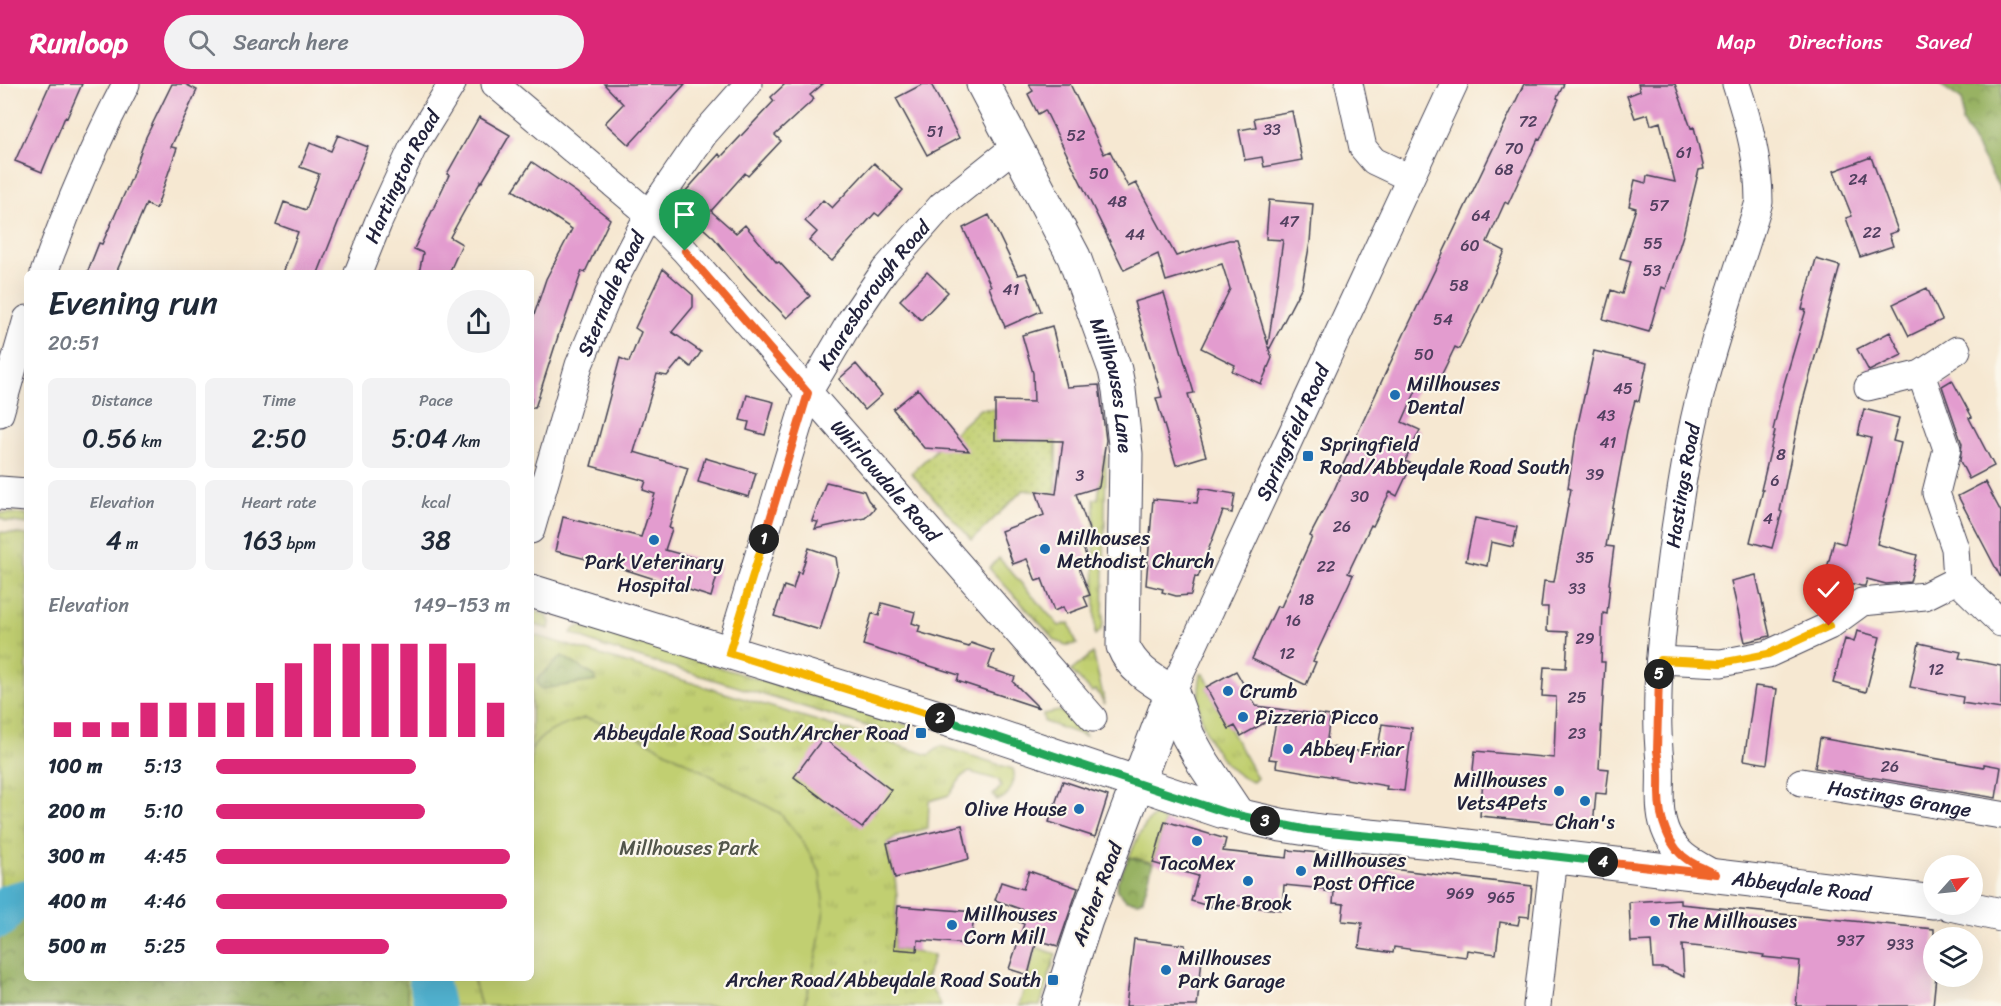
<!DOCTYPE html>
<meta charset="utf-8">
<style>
body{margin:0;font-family:Sriracha,sans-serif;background:#f2f2f3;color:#1f2937;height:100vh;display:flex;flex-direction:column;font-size:22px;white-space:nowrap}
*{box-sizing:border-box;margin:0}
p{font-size:20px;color:#747a83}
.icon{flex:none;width:33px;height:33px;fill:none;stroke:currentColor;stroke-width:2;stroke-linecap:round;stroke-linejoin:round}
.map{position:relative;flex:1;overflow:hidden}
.sheet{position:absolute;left:24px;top:186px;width:510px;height:711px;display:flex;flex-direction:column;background:#fff;border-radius:9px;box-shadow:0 6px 24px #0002}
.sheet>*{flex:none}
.needle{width:39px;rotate:63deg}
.tools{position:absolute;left:1923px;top:771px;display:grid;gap:12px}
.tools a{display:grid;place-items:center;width:60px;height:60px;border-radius:50%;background:#fff;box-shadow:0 6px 24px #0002;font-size:30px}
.pin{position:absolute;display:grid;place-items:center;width:51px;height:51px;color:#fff;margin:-62px -26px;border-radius:50% 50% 50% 0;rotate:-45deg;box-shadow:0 0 6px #0007}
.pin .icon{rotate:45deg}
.km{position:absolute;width:30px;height:30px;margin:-15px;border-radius:50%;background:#222;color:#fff;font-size:16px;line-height:30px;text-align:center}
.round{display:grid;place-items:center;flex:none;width:63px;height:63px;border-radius:32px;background:#f2f2f3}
.headline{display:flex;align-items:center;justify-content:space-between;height:102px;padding:0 24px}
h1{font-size:33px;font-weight:600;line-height:45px}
.figures{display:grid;grid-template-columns:repeat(3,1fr);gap:9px;height:102px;padding:6px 24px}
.figures div{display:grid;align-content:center;border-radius:9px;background:#f2f2f3;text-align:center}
.figures b{font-size:26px;font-weight:600}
.figures small{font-size:16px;font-weight:400}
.figures p{font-size:16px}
.chart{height:168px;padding:12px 24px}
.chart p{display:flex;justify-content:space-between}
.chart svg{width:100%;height:108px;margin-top:6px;stroke:#db2777;stroke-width:6}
ul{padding:0 24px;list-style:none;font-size:20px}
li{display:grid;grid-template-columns:96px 72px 1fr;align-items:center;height:45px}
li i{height:15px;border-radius:8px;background:#db2777}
header{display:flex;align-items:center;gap:36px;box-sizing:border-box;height:84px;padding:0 30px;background:#db2777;color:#fff}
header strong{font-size:28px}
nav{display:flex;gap:33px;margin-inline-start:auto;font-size:21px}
.search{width:420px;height:54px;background:#f2f2f3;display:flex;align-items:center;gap:15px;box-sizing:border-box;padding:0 21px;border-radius:33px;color:#747a83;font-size:22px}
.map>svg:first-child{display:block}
</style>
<header>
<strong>Runloop</strong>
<div class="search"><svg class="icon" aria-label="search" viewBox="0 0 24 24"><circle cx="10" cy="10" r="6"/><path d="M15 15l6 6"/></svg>Search here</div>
<nav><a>Map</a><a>Directions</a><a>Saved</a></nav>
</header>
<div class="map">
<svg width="2001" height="922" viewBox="0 0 2001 922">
<defs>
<pattern id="grass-tufts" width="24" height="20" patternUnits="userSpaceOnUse" patternTransform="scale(1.5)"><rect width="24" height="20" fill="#c1cf71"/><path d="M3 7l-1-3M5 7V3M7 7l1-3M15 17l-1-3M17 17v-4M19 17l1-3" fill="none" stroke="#a6b163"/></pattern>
<pattern id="forest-crowns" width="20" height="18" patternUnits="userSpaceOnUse" patternTransform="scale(1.5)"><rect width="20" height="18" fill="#98b263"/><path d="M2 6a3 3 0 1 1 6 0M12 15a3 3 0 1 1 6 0" fill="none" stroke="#7c9053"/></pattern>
<pattern id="garden-dots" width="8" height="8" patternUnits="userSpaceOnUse" patternTransform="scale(1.5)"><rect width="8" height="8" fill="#c1cf71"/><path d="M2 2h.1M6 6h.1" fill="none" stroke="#a6b163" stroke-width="1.8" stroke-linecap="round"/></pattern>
</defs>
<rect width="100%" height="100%" fill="#fbf7ec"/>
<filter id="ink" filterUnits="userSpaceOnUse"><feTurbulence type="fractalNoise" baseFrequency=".0167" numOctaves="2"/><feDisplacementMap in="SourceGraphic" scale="12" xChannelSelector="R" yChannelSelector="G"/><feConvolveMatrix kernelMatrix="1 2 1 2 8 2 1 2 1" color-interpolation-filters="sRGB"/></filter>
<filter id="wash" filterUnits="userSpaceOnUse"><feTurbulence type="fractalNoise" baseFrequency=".008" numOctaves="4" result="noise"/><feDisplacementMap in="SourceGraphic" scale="24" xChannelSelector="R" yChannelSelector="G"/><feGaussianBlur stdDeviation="1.35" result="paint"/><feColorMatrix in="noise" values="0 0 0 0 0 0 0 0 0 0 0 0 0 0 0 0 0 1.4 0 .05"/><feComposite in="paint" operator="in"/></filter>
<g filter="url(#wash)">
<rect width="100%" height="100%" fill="#f6e8d2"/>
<!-- grass -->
<path fill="url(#grass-tufts)" stroke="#727856" stroke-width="1.5" d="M1103,372H1106L1103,540L1100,547L1095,551L1094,415H1098Z
M0,429L27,430V440L6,437L0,433Z
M0,448L27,451V894H531V550L929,671L941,662L1013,685C1017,696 1009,715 997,716L993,711L1001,703L999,696L970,688L963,691L949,711L929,717L928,744L897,752L887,759L895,794L897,812L894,865L934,871L926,895L941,922H0Z
M999,474L1059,542L1069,539L1077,560L1066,561L1056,557L989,484Z
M531,525L547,532L550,538L549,545L531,540Z
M580,542L588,543L910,642L907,654L602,562L571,549L574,545Z
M1093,569L1105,620L1096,606L1092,608L1071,587Z
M1201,590H1204L1210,601L1207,604L1257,694L1253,698C1226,689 1205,656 1200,628C1197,615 1199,602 1201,590Z
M1059,627L1072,633L1086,652L1044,638L1043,630Z
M1161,730L1159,735L1165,737L1153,779L1129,773C1136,759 1144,732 1161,730Z
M1036,863L1056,870L1040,922H1019Z"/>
<!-- forest -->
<path fill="url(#forest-crowns)" stroke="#5d6a4f" stroke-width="1.5" d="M1939,0H2001V107L1962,38V16Z
M562,572L595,592L596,597L541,605L537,598L538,594Z
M1129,773L1153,779L1143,815L1138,818L1126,816L1117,806V799Z
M27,830V894H405L409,922H0V831Z"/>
<!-- garden -->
<path fill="url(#garden-dots)" stroke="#727856" stroke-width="1.5" d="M980,325H995V356L1056,357V410L1023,406L972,456L911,389Z"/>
<!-- pitch -->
<path fill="#c1cf71" stroke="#727856" stroke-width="1.5" d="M584,634L621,643L780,729L801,755L820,788L824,826L817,868L804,922H481L473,894H531V668C539,647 566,641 584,634Z"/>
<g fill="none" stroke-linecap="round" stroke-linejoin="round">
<!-- river -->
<path stroke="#51b2d0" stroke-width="40" d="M0,834L11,819L27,815
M428,894L434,922"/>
</g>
<g id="blocks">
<!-- building -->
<path fill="#e39ccf" d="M50,0H82L67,34L65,33L42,88L15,77Z
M172,0H185L197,6L171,63L177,64L156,125L146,120L116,189H87L99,159L102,160L131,95L146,53Z
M604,0H685L629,61L605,39L623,20Z
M785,0H823L810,11L814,15L775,51L781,57L748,92L745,89L711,127L736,149L745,141L777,179L779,178L810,212L787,234L747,193L714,154L675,119L719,70L721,73L774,17L771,13Z
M923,0H931L959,54L927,71L896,14Z
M1029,0H1070L1104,70L1110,67L1128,103L1136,99L1176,172L1229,156H1237L1268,261L1283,156L1266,155L1269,116L1313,120L1310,158L1302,202L1270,264L1268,263L1272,274L1261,300L1232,287L1235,281L1201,264L1230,205L1222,180L1166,197L1158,170L1124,186L1045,26L1038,30L1028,10L1033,7Z
M1524,0H1564L1557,14L1559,15L1540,56L1538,55L1508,120L1505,118L1487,158L1505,167L1476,230L1459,265L1455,263L1438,298L1423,291L1402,338L1420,346L1405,377L1412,380L1397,412L1390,408L1373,442L1371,441L1348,489L1353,491L1313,577L1316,578L1306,601L1252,575L1277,522L1281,523L1312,453L1310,452L1334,406L1343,386L1341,385L1385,290Z
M1638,0H1675L1691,44L1694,43L1704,85L1699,86L1683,151L1666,205L1662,203L1649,248L1603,235L1611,206L1622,210L1631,177L1620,174L1636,124L1629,122L1635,96L1646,99L1647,92L1675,98L1660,38L1651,41L1648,30L1635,34L1627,12L1640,7Z
M1292,27L1302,76L1264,83L1262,73L1245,76L1239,46L1256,43L1254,34Z
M479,33L510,51L482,98L481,97L450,153L462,160L449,189H419L423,169L414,165L449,91L447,90Z
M338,51L368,63L318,189H283L298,148L276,140L284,118L306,126L319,90L300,83L310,59L331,67Z
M1871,73L1898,147L1889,150L1893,162L1860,173L1846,134L1852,132L1834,87Z
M532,78L576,108L610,135L585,188L582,187L562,244L561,243L535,324H531V240L546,195L572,145L513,106Z
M874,79L903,106L879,132L875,129L832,177L809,157L817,148L805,137L823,116L832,124Z
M989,131L1018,191L1026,189L1041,227L1005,243L989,203L991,202L963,144Z
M1816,175L1840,182L1801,324L1780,427L1782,428L1772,464L1750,458L1763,406H1761L1775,347L1773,346L1784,300L1806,226L1802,225Z
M663,185L693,211V223L672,248L701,268L691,283L681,275L667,292L657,290L634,368L688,384L669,444L672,445L665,466L720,481L711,513L617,483L555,467L563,433L641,453L655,410L643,406L646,397L591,382L620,274L629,278L641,248L635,244Z
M927,188L948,208L921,236L900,216Z
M1927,204L1942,236L1909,252L1893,220Z
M1164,209L1194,309L1188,310L1206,372L1176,381L1156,314L1162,313L1134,218Z
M1052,242L1067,303L1099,301L1106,356L1099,403L1076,410L1091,451L1080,455L1088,477L1078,481L1090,511L1084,513L1088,522L1066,530L1063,523L1054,527L1042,495L1036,497L1027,475L1013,480L1001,447L1044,431L1036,407L1056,410L1063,357L995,356V317L1034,318L1033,289L1022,251Z
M1890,248L1902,271L1869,287L1857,265Z
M1594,267L1647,279L1639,317L1635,316L1627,347L1606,462L1614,463L1609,500L1610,501L1607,530L1603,529L1601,578H1605L1599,684L1609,685L1606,710L1596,709L1593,743L1480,732L1483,696L1472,695L1475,667L1554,674L1556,613L1542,612L1544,583L1566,584L1568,548L1547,547L1548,523H1541L1544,497L1554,498L1571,405L1568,404L1576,349Z
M856,280L882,311L865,326L839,295Z
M1952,296L1972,333L1969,334L1994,382L1969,395L1960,377L1962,360L1942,302Z
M918,305L969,367L924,364L893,325Z
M747,311L774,318L765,351L747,346L749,338L740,336Z
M1864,325L1899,334L1893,357L1901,359L1877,460L1917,471L1910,498L1886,500L1867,495L1865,502H1861L1825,492L1834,457L1845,460L1871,354L1858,351Z
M705,374L756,389L749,413L698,398Z
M826,398L864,407L868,416L875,424L865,434L815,445L818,438L812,437Z
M1985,398L2001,428V494L1958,412Z
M1200,404L1235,410L1232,429L1223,427L1198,493L1195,492L1191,511L1176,512L1162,508L1163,505L1146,501L1153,415L1197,419Z
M1475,434L1517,443L1513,463L1491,458L1487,482L1466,477Z
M809,464L836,473L838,487L820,546L774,532L784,502L793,505L798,488L801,489Z
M1756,491L1770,552L1745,558L1731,497Z
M882,519L915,528L912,539L920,542L918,548L969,563L971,559L994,567L988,584L1015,593L1013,598L1039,624L957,597L959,591L863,561L872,529L879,532Z
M1857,547L1880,553L1866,608L1833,599L1845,555L1854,558Z
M1919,559L1961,568L1959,574L2001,582V625L1962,619L1963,613L1910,603Z
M1236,587L1256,622L1330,632L1326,662L1377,670L1382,640L1412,644L1404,707L1386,705L1387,702L1276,683L1277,676L1269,675L1277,632L1241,652L1235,642L1229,645L1206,603Z
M1755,602L1777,605L1767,680L1744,676Z
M823,654L891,706L862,744L794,693Z
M1820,654L1984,683V680L2001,683L1996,714L1815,684Z
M1063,697L1108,712L1095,753L1049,738Z
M1165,737L1226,755L1223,767L1287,774L1288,766L1319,769L1318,776L1532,802L1529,833L1520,832L1518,841L1500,838L1496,870L1467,866L1466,873L1394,863L1393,869L1359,864L1362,839L1342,837L1344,820L1333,819L1334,808L1325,807V805L1284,801L1282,826L1213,819L1212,823L1191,817L1198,792L1153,779Z
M962,741L969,775L895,794L887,759Z
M1029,787L1078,804L1058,862L1037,856L1028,891L1009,885L1024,840L1019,838L1023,826L995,816L1001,798L1023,805Z
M1680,815V820L1934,845V892H1936L1933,922H1796L1800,877L1763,873L1764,871L1723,865L1682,861L1684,893L1664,884H1653L1651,857L1631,858L1629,818Z
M898,822L975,828L970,860L918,856L917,867L894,865Z
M1134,855L1185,861L1184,873L1202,875L1197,922H1126Z"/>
</g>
</g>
<g filter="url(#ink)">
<use href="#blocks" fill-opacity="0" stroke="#424052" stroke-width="1.5"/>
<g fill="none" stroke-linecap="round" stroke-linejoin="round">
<defs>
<g id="minor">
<path id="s1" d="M495,0L649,130L685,167L1093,634"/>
<path d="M1349,0L1363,64L1374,77L1410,94"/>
<path d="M44,189C67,124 94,61 126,0"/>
<path id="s2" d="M358,189L378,139L412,65L452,0"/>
<path d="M1921,290L1947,365L1936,409L1955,464L1957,496L2001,539"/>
<path d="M1868,303L1921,290L1957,266"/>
<path d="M0,329L27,235"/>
<path id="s3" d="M531,446L579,281L615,195L649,130L704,50L748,0"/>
<path id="s4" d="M729,569L808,309L851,236L885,186L942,121L1016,62"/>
<path d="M1660,576L1721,579L1768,570L1829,542L1862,518L1925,512L1957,496"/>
<path id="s5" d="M1172,608L1454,0"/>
<path id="s6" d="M1801,698L2001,731"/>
<path id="s7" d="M1714,790C1693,778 1679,773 1667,750C1656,726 1662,703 1660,678C1653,608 1663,536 1672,466C1680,410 1689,351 1704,296C1720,236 1741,178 1759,118C1759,77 1749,39 1736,0"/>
<path d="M1537,922L1554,773"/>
</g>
<g id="tertiary">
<path id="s8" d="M983,0L1074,173L1115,286L1119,306L1126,370L1123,562C1132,585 1152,596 1172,608L1086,836L1058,922"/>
</g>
<g id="primary">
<path d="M0,409L27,411"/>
<path id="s9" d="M531,507L980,646L1224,728L1281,741L1327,748L1433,758L1934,818"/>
<path d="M1172,608L1188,652L1202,677L1238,731"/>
<path d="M1950,820L2001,831"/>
</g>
</defs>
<!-- minor casing -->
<use href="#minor" stroke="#424052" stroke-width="29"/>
<!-- tertiary casing -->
<use href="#tertiary" stroke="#424052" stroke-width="35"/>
<!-- primary casing -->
<use href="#primary" stroke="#424052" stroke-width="35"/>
<!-- minor -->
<use href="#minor" stroke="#fff" stroke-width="27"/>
<!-- tertiary -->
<use href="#tertiary" stroke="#fff" stroke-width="33"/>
<!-- primary -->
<use href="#primary" stroke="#fff" stroke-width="33"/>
</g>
</g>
<g fill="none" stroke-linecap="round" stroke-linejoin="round" filter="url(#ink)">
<defs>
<path id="split-1" d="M685,167L808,309L764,455"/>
<path id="split-2" d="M764,455L729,569L940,634"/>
<path id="split-3" d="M940,634L1224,728L1265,737"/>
<path id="split-4" d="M1265,737L1308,746L1433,758L1603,778"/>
<path id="split-5" d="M1603,778L1716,790C1708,786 1699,783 1691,778C1668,765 1659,733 1659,709C1659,694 1660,681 1657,667L1659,590"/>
<path id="split-6" d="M1659,590L1660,576L1721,579L1768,570L1829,542"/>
</defs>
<!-- split-1 casing -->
<use href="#split-1" stroke="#fff" stroke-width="12"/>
<!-- split-2 casing -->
<use href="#split-2" stroke="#fff" stroke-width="12"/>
<!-- split-3 casing -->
<use href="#split-3" stroke="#fff" stroke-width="12"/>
<!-- split-4 casing -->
<use href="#split-4" stroke="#fff" stroke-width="12"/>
<!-- split-5 casing -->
<use href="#split-5" stroke="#fff" stroke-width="12"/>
<!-- split-6 casing -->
<use href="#split-6" stroke="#fff" stroke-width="12"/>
<!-- split-1 -->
<use href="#split-1" stroke="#f0652b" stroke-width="8"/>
<!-- split-2 -->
<use href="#split-2" stroke="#f5b400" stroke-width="8"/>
<!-- split-3 -->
<use href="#split-3" stroke="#22a559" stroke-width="8"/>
<!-- split-4 -->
<use href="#split-4" stroke="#22a559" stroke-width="8"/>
<!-- split-5 -->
<use href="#split-5" stroke="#f0652b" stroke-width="8"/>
<!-- split-6 -->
<use href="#split-6" stroke="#f5b400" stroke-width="8"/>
</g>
<!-- markers -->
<g fill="#1f6fb2" stroke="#fbf7ec" stroke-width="2">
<circle cx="1395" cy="311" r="6"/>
<rect x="1302" y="366" width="12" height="12" rx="3"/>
<circle cx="654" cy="456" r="6"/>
<circle cx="1045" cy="465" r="6"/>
<circle cx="1228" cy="607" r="6"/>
<circle cx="1243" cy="633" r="6"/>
<rect x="915" y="643" width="12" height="12" rx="3"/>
<circle cx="1288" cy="665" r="6"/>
<circle cx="1559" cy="707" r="6"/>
<circle cx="1585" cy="717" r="6"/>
<circle cx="1079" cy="725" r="6"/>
<circle cx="1197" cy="757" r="6"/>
<circle cx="1301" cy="787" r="6"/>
<circle cx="1248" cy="797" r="6"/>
<circle cx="1655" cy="837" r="6"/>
<circle cx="952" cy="841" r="6"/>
<circle cx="1166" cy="886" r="6"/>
<rect x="1047" y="890" width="12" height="12" rx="3"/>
</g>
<g text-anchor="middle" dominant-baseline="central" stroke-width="4.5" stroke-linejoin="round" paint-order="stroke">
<!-- number labels -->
<g font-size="16" fill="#524060">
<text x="1528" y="37">72</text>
<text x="1272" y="45">33</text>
<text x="935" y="47">51</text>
<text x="1076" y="51">52</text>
<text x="1514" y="64">70</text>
<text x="1684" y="68">61</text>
<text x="1504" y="85">68</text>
<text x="1099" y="89">50</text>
<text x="1858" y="95">24</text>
<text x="1117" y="117">48</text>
<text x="1659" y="121">57</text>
<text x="1481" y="131">64</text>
<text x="1289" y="137">47</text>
<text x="1872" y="148">22</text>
<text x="1135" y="150">44</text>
<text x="1653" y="159">55</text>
<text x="1470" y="161">60</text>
<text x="1652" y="186">53</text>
<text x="1459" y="201">58</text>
<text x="1011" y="205">41</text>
<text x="1443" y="235">54</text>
<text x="1424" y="270">50</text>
<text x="1623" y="304">45</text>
<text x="1606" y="331">43</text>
<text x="1608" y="358">41</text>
<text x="1781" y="370">8</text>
<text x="1595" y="390">39</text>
<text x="1080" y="391">3</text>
<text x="1775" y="396">6</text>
<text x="1360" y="412">30</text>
<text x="1768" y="434">4</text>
<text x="1342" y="442">26</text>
<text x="1585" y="473">35</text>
<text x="1326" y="482">22</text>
<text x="1577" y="504">33</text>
<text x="1306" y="515">18</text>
<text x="1293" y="536">16</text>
<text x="1585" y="554">29</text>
<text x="1287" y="569">12</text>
<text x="1936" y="585">12</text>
<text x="1577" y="613">25</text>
<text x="1577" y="649">23</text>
<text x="1890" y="682">26</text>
<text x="1460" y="809">969</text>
<text x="1501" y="813">965</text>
<text x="1850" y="856">937</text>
<text x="1900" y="860">933</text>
</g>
<!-- street labels -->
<g font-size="20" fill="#22223b" stroke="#fbf7ec">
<text stroke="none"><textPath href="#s2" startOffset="106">Hartington Road</textPath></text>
<text stroke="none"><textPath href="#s3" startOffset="250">Sterndale Road</textPath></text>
<text stroke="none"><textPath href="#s4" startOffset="390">Knaresborough Road</textPath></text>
<text stroke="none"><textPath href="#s8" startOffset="330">Millhouses Lane</textPath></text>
<text stroke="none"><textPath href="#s5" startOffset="286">Springfield Road</textPath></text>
<text stroke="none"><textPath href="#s1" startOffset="558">Whirlowdale Road</textPath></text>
<text stroke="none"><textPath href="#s7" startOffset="414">Hastings Road</textPath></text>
<text stroke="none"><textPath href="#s6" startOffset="100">Hastings Grange</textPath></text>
<text stroke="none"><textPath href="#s9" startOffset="1310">Abbeydale Road</textPath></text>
<text transform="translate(1097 810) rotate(-69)">Archer Road</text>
</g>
<!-- poi labels -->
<g font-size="20" fill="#22223b" stroke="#fbf7ec" text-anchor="start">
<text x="1407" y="300">Millhouses<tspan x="1407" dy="23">Dental</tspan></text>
<text x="1320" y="360">Springfield<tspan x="1320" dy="23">Road/Abbeydale Road South</tspan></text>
<text x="1057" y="454">Millhouses<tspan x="1057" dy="23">Methodist Church</tspan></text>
<text x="654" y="478" text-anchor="middle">Park Veterinary<tspan x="654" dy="23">Hospital</tspan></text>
<text x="1240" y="607">Crumb</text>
<text x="1255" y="633">Pizzeria Picco</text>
<text x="909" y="649" text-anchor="end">Abbeydale Road South/Archer Road</text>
<text x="1300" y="665">Abbey Friar</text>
<text x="1547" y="696" text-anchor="end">Millhouses<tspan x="1547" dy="23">Vets4Pets</tspan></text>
<text x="1067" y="725" text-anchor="end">Olive House</text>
<text x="1585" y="738" text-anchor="middle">Chan's</text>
<text x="1313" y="776">Millhouses<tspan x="1313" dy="23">Post Office</tspan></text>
<text x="1197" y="779" text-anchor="middle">TacoMex</text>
<text x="1248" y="819" text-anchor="middle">The Brook</text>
<text x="964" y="830">Millhouses<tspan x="964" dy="23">Corn Mill</tspan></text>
<text x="1667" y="837">The Millhouses</text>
<text x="1178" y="874">Millhouses<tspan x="1178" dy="23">Park Garage</tspan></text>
<text x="1041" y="896" text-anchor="end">Archer Road/Abbeydale Road South</text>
</g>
<!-- park labels -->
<g font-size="20" fill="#52564b" stroke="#fbf7ec">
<text x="689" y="764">Millhouses Park</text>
</g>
</g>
</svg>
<div class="tools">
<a><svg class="needle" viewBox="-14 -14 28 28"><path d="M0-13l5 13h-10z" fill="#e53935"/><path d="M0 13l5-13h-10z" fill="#747a83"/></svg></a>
<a><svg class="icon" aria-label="layers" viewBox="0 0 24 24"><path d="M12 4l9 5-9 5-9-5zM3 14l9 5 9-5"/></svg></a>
</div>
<div class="pin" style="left:685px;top:167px;background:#1e9e55"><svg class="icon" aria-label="arrive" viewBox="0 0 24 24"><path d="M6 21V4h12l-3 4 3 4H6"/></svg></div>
<div class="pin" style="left:1829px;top:542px;background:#d93025"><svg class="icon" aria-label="check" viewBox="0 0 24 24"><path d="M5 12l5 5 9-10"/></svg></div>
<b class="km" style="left:764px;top:455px">1</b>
<b class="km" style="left:940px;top:634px">2</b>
<b class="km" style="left:1265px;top:737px">3</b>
<b class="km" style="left:1603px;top:778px">4</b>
<b class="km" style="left:1659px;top:590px">5</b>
<section class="sheet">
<div class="headline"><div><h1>Evening run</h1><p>20:51</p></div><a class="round"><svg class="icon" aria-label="share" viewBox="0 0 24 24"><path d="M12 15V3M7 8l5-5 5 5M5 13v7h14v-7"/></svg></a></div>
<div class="figures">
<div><p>Distance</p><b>0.56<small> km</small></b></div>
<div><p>Time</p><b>2:50</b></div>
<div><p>Pace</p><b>5:04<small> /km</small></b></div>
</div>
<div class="figures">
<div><p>Elevation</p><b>4<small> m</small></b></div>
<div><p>Heart rate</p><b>163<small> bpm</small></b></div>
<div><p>kcal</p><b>38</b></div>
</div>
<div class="chart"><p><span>Elevation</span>149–153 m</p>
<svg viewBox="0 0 160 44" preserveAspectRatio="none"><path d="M5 44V38M15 44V38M25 44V38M35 44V30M45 44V30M55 44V30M65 44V30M75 44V22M85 44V14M95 44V6M105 44V6M115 44V6M125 44V6M135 44V6M145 44V14M155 44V30"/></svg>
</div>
<ul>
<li><b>100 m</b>5:13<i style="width:68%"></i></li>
<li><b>200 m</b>5:10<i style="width:71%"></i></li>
<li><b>300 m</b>4:45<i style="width:100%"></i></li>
<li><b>400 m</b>4:46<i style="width:99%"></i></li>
<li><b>500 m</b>5:25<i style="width:59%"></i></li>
</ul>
</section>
</div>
